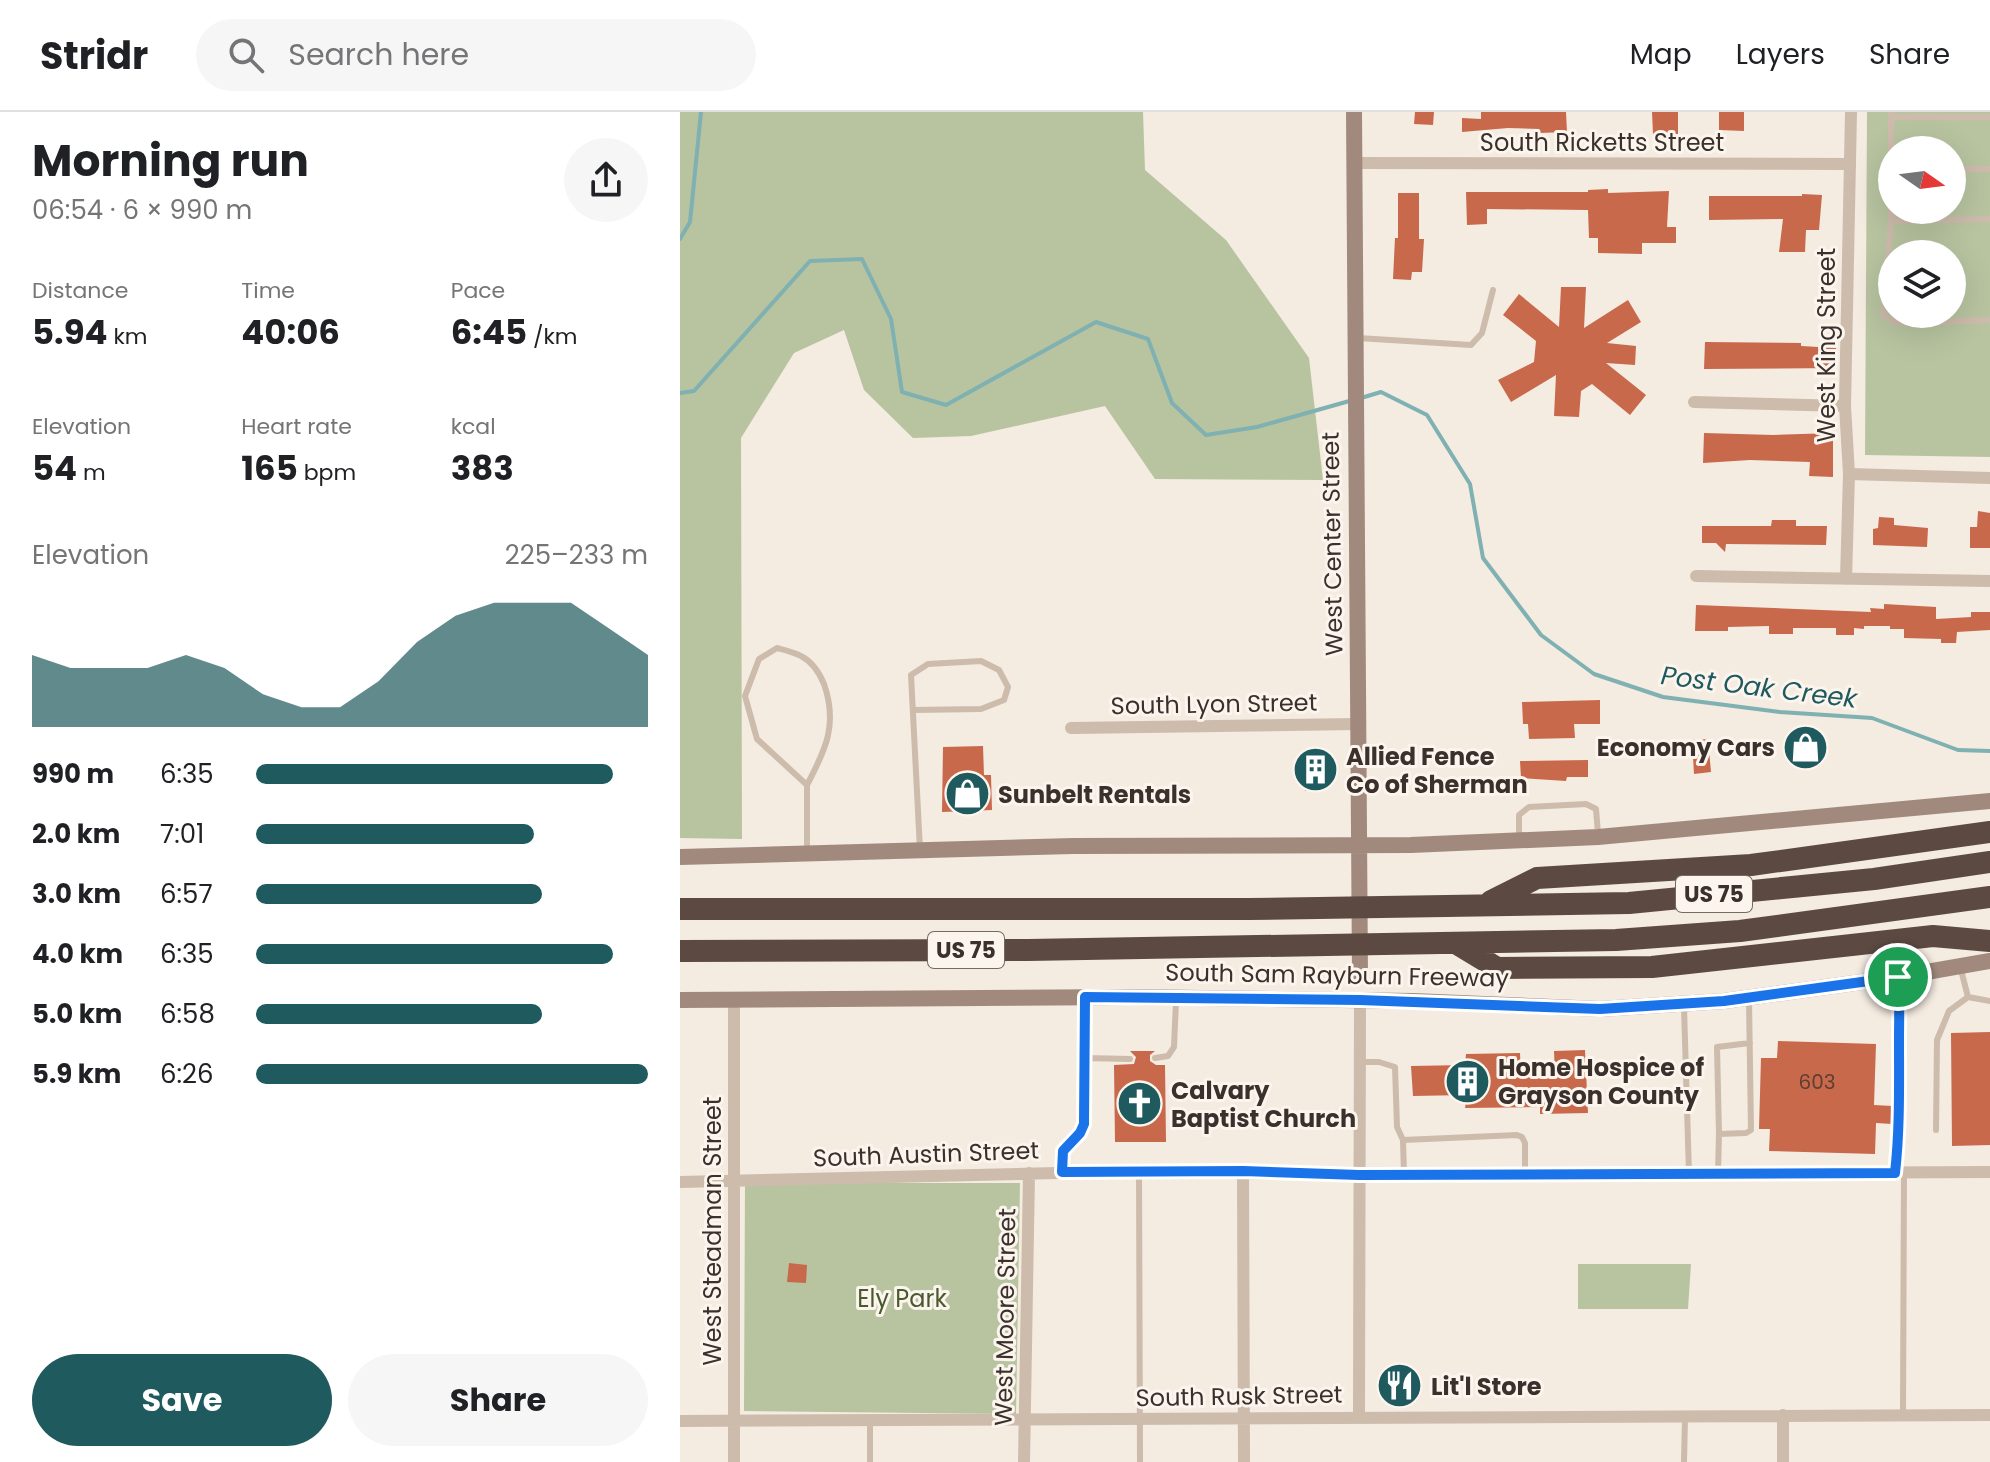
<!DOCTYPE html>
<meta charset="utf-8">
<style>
body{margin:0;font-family:Poppins,sans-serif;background:#f6f6f6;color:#202124;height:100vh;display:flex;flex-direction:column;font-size:30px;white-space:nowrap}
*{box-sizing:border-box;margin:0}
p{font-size:26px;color:#757577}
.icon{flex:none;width:44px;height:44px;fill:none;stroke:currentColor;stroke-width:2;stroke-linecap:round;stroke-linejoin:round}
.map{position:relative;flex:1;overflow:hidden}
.drawer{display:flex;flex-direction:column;background:#fff;width:680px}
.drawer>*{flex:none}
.needle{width:52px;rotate:104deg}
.controls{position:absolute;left:1198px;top:24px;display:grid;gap:16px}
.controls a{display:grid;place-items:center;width:88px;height:88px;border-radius:50%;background:#fff;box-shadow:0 8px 32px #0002;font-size:40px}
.pin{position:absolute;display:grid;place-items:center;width:68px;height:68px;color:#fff;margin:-34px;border:4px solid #fff;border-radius:50%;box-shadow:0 2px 8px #0007}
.round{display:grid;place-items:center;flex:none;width:84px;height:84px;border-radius:42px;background:#f6f6f6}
.overview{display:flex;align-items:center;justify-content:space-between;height:136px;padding:0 32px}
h1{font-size:44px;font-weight:700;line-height:60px}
.figures{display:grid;grid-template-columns:repeat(3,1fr);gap:12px;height:136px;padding:8px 32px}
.figures div{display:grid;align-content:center}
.figures b{font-size:34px;font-weight:700}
.figures small{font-size:22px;font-weight:400}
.figures p{font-size:22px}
.chart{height:224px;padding:16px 32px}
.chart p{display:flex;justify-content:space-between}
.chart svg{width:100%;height:144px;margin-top:8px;fill:#1f5a5e;opacity:.7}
.button{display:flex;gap:16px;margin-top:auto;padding:16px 32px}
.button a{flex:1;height:92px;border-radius:48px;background:#1f5a5e;color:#fff;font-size:32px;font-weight:700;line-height:92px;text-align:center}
.button a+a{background:#f6f6f6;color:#202124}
ul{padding:0 32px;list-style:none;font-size:26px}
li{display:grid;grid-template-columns:128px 96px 1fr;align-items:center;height:60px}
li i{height:20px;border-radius:10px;background:#1f5a5e}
header{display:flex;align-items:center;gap:48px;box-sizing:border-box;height:112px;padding:0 40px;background:#fff;border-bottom:2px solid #e0e0e0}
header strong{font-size:38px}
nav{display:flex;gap:44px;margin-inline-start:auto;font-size:28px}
.search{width:560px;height:72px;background:#f6f6f6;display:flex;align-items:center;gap:20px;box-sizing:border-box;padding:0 28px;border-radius:44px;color:#757577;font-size:30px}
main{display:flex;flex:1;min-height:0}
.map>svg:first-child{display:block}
</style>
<header>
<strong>Stridr</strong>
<div class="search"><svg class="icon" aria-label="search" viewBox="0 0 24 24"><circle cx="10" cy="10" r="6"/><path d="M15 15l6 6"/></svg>Search here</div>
<nav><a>Map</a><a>Layers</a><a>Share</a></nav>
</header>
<main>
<section class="drawer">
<div class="overview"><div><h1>Morning run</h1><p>06:54 · 6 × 990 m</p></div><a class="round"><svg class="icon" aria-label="share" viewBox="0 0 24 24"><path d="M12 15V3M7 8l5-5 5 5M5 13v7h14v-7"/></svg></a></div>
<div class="figures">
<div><p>Distance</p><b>5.94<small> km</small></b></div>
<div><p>Time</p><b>40:06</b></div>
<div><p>Pace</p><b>6:45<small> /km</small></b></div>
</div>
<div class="figures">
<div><p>Elevation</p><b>54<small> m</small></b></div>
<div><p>Heart rate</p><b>165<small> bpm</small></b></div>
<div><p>kcal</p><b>383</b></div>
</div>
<div class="chart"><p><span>Elevation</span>225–233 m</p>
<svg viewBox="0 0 160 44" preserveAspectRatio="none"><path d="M0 44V22L10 26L20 26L30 26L40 22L50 26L60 34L70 38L80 38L90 30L100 18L110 10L120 6L130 6L140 6L150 14L160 22V44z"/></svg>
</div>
<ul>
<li><b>990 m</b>6:35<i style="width:91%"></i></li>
<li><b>2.0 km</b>7:01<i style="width:71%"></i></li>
<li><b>3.0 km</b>6:57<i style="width:73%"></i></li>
<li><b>4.0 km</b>6:35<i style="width:91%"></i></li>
<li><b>5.0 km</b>6:58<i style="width:73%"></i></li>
<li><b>5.9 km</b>6:26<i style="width:100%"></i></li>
</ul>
<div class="button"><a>Save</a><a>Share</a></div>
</section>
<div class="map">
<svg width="1310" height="1350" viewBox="0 0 1310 1350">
<rect width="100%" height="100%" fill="#f4ebe1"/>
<!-- green -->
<path fill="#b8c4a0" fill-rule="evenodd" d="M0,0H463L465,58L546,128L629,246L643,368L475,367L425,294L291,324L233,326L184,278L164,218L114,241L61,326L62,727L0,726Z
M1187,0H1310V345L1185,343ZM1212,38H1272V98H1212ZM1212,142H1272V202H1212Z
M65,1071H340L336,1302L64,1299Z
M898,1152H1011L1008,1197H898Z"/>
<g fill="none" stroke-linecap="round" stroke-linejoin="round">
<!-- stream -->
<path stroke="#7fb0b2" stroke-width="4" d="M0,127L10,110L21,0
M0,281L14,279L130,149L182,147L211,207L222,280L266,293L416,210L468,227L492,291L526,323L577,315L673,288
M681,286L701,280L747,303L790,372L803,446L861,523L914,562L983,585L1100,600L1192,606L1278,638L1310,639"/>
</g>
<!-- building -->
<path fill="#c8694b" d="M735,0H754L753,13L734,12Z
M801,0H886L887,20L859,21V17L828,16L782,20V6L801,7Z
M972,0H998V22H973Z
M1039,0H1064V19L1039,18Z
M928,77V81L989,79L987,115H996V131H962V142L918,141V126H909L908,98L807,97V112L787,113L786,80H908V78Z
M718,81H739V127H744L742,160H732L731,168L713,167L715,126H718Z
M1122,82L1142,83L1139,118H1126L1125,140H1099L1103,107L1029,108V84H1122Z
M881,175H906L904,216L948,188L961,210L927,231L956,234L955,253L926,251L966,283L950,303L912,272L901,279L899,305L874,304L876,263L831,290L818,268L854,250L856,229L823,203L839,182L879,215Z
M1025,230L1121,231V234L1156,236V256L1024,257Z
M1024,321L1093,323L1153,321V365L1129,364L1130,350L1070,348L1023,351Z
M1298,399L1310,401V436H1290V415H1297Z
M1199,405L1214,406V413L1248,416L1247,435L1193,433V417L1198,416Z
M1092,408H1116V414H1147L1146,433L1046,432L1045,440L1036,431H1022V414H1091Z
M1204,492L1256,495V507L1291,505V500H1310V518L1277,520L1276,531H1261V527L1224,526V517H1210V514H1184V517L1174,516V523H1156V516H1113V522H1089V514L1048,515V519H1015L1016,493L1191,500L1190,496L1204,497Z
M920,588V612H894L895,626L849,627L848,612H843L842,590Z
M1140,624L1143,641L1111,645L1109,628Z
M1028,627L1031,660L1014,662L1012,628Z
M303,634L304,663H311L312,698L262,700L263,635Z
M624,637H644L645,679H625Z
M908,648V665H887L886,669L841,666L840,649Z
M1310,920V1033L1272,1034L1271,921Z
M1098,929L1196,932L1194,993L1212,994V1012L1196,1011L1195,1042L1089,1039L1090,1017H1079L1081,946H1097Z
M905,938L908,1001L860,1002V995L785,996L787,983L733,984L731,954L785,953L786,942L840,941L841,965L875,964L874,939Z
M450,939H475L470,943V949L476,953H485L486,1030H435L434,953L454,952L456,945Z
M109,1151L127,1153L126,1171L107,1170Z"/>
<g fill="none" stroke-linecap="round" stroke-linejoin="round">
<!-- lane -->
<path stroke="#cdbbac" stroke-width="6" d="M1211,0V109L1203,203L1213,210L1229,211L1310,208
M1210,5H1310
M1272,57H1310
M1211,109L1310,107
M678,226L791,233L802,221L813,178
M233,598L301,597L324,588L328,575L319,558L301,549L248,552L231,563L240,738
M839,726V703L849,695L906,692L916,697L918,722
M127,738V673L77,627L65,584L79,547L97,536C105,538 114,540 121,544C133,550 139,560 144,572C158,612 146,637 127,673
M1280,854L1288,885L1310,889
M1004,895L1009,1062
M405,946L450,947
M475,946L488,944L494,935L496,889
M680,950H699L715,955L717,1015L723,1028L724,1063
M1256,1018L1257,928L1269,899L1288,885
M1039,1022L1037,935L1070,931
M723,1028L837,1023L842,1025L845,1031V1061
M459,1059L460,1350
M382,1060L383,1039L400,1021L404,1012L405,889
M1038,1061L1039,1022L1066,1021L1071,1018L1069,889
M1215,1061C1220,1017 1220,973 1219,928C1219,907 1220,887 1218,865
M1223,1303L1224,1061
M190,1350V1307
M1004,1350L1005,1306"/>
<!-- street -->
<path stroke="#cdbbac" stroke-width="12" d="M674,51L1169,52
M1014,290L1165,294
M1169,362L1310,366
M1016,464L1310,469
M1166,467L1169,362L1165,294L1171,0
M391,616L677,612
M563,1059L564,1350
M0,1070L459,1059L679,1063L1310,1060
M1103,1303V1350
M679,1305L680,888
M0,1309L1310,1303
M54,1350V888
M344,1350L349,1061"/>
<!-- secondary -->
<path stroke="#a18a7d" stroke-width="16" d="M674,0L680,863
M0,745L393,734L731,733L918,725L1310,689
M0,888L449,885L733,889L920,897L1044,889L1218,865L1310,849"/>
<!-- highway -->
<path stroke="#5c4a42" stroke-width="22" d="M811,789L857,766L1071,753L1310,720
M0,797H569L949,791L1194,767L1310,750
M779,833L817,856L972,855L1253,824L1310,829
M0,839L348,838L936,828L1060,819L1310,785"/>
</g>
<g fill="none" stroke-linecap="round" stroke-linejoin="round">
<defs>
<path id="route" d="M1218,865C1220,887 1219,907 1219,928C1219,973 1220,1017 1215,1061L679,1063L563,1059L382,1060L383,1039L400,1021L404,1012L405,885L680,888L920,897L1044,889Z"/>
</defs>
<!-- route casing -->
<use href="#route" stroke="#fff" stroke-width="16"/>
<!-- route -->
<use href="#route" stroke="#1a73e8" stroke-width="10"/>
</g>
<!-- icons -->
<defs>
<symbol id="shop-disc" viewBox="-11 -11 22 22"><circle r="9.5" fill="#1f5a5e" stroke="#fbf5ee"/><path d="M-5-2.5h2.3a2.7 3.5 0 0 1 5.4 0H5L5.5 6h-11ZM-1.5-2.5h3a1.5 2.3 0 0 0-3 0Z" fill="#fff"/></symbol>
<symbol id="building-disc" viewBox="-11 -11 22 22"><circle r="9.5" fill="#1f5a5e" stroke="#fbf5ee"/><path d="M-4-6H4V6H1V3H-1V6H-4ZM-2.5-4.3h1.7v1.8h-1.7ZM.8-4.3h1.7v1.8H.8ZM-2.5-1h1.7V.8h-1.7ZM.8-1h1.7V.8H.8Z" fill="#fff"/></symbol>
<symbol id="church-disc" viewBox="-11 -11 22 22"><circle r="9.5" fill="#1f5a5e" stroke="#fbf5ee"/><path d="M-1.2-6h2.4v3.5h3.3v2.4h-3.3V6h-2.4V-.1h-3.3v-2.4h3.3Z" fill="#fff"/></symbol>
<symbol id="restaurant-disc" viewBox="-11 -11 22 22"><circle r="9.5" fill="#1f5a5e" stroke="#fbf5ee"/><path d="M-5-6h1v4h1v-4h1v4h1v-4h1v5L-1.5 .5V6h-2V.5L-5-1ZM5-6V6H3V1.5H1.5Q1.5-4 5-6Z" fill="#fff"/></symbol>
</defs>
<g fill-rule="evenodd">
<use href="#shop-disc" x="1100" y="610" width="51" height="51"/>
<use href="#building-disc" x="610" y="632" width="51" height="51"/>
<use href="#shop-disc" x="262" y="656" width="51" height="51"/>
<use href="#building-disc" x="762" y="944" width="51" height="51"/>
<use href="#church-disc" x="434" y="966" width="51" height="51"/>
<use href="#restaurant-disc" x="694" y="1248" width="51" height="51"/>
</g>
<g text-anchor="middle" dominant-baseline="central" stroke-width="6" stroke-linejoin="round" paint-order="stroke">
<!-- number labels -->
<g font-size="20" fill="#5e3e33">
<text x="1137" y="970">603</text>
</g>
<!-- shield labels -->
<g fill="#fbf5ee" stroke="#756b66" stroke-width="2">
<rect x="996" y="764" width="76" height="36" rx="6"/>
<rect x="248" y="820" width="76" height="36" rx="6"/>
</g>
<g font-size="22" font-weight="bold" fill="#3b302b">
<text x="1034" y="782">US 75</text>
<text x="286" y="838">US 75</text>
</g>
<!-- street labels -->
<g font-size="24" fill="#3b302b" stroke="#fbf5ee">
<text x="922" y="30">South Ricketts Street</text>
<text transform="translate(1146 233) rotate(-90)">West King Street</text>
<text transform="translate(652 432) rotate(-91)">West Center Street</text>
<text transform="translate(534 592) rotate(-1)">South Lyon Street</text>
<text transform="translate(657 863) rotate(1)">South Sam Rayburn Freeway</text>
<text transform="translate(246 1042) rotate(-2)">South Austin Street</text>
<text transform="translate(32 1119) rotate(-90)">West Steadman Street</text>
<text transform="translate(325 1205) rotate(-89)">West Moore Street</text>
<text transform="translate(559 1284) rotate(-1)">South Rusk Street</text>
</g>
<!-- poi labels -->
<g font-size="24" font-weight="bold" fill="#3b302b" stroke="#fbf5ee" text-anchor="start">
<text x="1095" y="635" text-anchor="end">Economy Cars</text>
<text x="666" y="644">Allied Fence<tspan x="666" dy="28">Co of Sherman</tspan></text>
<text x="318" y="682">Sunbelt Rentals</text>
<text x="818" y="955">Home Hospice of<tspan x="818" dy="28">Grayson County</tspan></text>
<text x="491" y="978">Calvary<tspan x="491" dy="28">Baptist Church</tspan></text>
<text x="751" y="1274">Lit'l Store</text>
</g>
<!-- park labels -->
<g font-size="24" fill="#4a5a2e" stroke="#fbf5ee">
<text x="222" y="1186">Ely Park</text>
</g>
<!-- water labels -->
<g font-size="26" font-style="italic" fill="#1f5a5e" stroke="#fbf5ee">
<text transform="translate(1079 575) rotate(7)">Post Oak Creek</text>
</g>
</g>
</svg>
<div class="controls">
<a><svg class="needle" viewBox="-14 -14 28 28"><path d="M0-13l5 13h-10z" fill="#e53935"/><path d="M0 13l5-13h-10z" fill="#757577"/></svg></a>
<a><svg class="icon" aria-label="layers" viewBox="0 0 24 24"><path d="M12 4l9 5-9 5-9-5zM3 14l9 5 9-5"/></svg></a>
</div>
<div class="pin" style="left:1218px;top:865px;background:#1e9e55"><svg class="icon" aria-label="arrive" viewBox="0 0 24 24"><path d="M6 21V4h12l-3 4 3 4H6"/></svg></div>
</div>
</main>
